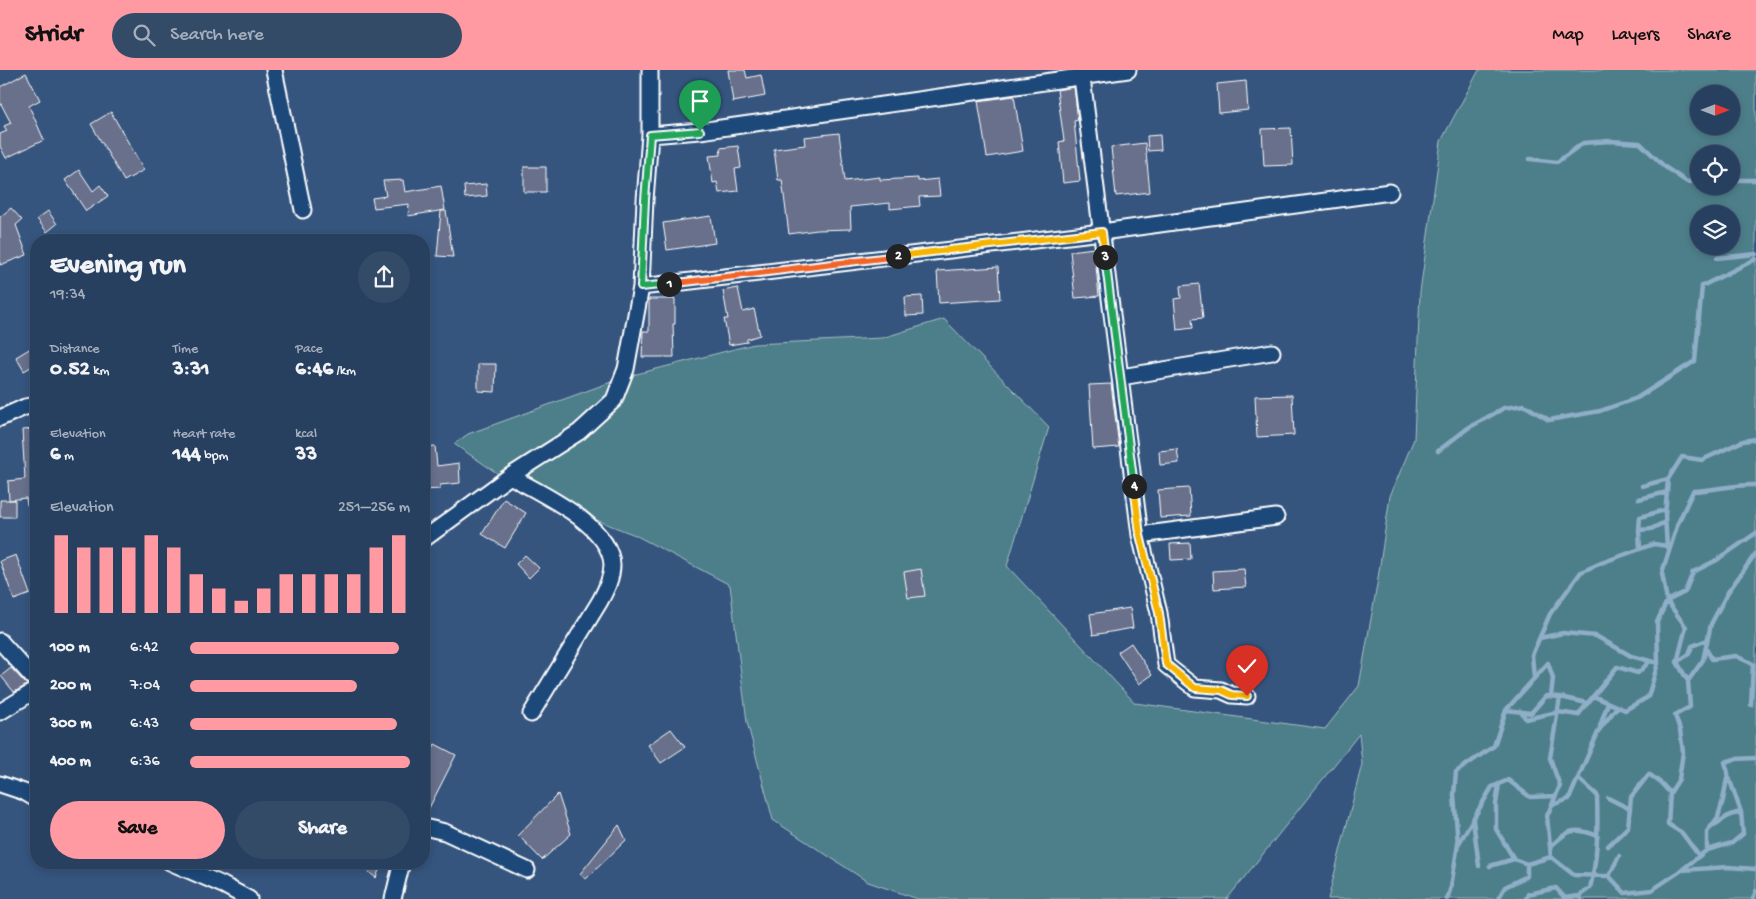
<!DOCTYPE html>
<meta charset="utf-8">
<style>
body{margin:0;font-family:"Gochi Hand",sans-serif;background:#344b68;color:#f1f3f6;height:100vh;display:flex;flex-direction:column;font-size:19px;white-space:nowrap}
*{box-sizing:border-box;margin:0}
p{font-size:16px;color:#a5afbd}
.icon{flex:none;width:28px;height:28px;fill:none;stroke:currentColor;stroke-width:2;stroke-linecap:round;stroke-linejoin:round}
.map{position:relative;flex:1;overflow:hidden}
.side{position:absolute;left:30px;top:164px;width:400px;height:635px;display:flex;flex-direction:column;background:#28405f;border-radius:20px;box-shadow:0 2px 8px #0003,0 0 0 1px #445974}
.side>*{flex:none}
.needle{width:32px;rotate:90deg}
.fabs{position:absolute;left:1690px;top:15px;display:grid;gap:10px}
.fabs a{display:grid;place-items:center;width:50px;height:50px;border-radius:50%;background:#28405f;box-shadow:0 2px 8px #0003,0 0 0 1px #445974;font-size:25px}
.pin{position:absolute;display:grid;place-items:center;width:42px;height:42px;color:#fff;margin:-51px -21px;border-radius:50% 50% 50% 0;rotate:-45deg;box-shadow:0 0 5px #0007}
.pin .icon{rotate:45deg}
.km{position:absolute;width:25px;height:25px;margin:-12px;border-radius:50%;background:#222;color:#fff;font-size:14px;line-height:25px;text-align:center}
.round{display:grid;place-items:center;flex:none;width:52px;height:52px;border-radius:26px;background:#344b68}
.overview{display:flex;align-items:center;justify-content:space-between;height:85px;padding:0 20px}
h1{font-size:28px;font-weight:700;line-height:38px}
.stats{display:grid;grid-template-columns:repeat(3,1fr);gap:8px;height:85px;padding:5px 20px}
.stats div{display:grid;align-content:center}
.stats b{font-size:21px;font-weight:700}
.stats small{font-size:14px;font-weight:400}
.stats p{font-size:14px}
.chart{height:140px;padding:10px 20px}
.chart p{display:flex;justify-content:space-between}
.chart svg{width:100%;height:90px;margin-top:5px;stroke:#ff9aa2;stroke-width:6}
.button{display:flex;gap:10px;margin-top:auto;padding:10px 20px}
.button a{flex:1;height:58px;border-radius:30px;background:#ff9aa2;color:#111;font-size:20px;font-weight:700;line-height:58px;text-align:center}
.button a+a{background:#344b68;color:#f1f3f6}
ul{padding:0 20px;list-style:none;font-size:16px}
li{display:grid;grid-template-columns:80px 60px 1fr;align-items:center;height:38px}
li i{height:12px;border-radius:6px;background:#ff9aa2}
header{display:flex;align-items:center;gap:30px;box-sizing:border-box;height:70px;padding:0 25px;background:#ff9aa2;color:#111}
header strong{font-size:24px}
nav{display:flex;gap:28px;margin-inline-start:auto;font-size:18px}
.search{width:350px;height:45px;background:#344b68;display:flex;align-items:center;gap:12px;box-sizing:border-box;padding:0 18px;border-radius:28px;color:#a5afbd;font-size:19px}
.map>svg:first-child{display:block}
</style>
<header>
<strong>Stridr</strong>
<div class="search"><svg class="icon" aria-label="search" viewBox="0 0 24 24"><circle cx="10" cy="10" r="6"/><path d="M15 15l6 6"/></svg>Search here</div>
<nav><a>Map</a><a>Layers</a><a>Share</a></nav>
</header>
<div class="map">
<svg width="1756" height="829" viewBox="0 0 1756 829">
<rect width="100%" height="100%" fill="#35557f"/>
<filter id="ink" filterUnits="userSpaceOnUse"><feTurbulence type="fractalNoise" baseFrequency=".02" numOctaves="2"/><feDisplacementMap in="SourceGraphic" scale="10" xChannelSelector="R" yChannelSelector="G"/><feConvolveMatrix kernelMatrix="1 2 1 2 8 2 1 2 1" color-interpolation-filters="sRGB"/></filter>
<g filter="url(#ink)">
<!-- green -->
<path fill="#4e7f8a" stroke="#a6bfc4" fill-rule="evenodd" d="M1479,0H1756V829H1328L1362,694L1359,664L1227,829H918L868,812L773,750L747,652L730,515L635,465L525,422L454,374L468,364L625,307L754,274L882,268L944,249L1049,357L1007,496L1135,633L1325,659L1359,616L1377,515L1390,426L1414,369L1420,222L1441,71ZM1699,24H1731V56H1699ZM1699,84H1731V116H1699ZM1699,144H1731V176H1699Z"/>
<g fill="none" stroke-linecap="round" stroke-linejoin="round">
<!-- stream -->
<path stroke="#8faec7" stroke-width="4.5" d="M1530,89L1557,92L1583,73L1609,71L1640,73L1665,97L1687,112L1699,111
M1731,110H1756
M1717,188L1756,184
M1438,381L1468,358L1504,338L1524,335L1549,350L1600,341L1637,328L1695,291L1702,216L1756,189
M1642,416L1668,409L1682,387L1702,390L1743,371L1756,369
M1639,429L1667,422
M1639,460L1640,447L1665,440
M1667,477L1665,446L1668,409
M1640,479L1639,460L1651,459L1665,452
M1540,568L1563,563L1596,566L1631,586L1658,593
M1706,579L1712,589L1736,586L1753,594L1751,635
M1677,592L1689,584L1692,576L1707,570
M1534,608L1532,585L1550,544L1581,502L1601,493L1654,474L1667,476
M1688,611L1703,590L1711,554L1728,522L1756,483
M1593,626L1625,640L1648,627L1658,593L1657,552L1667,531L1662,503L1678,453L1693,421C1715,420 1735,414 1756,415
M1506,640L1531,643L1546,626L1560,627
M1520,641L1526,649L1558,642L1578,645L1617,597L1638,603L1650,591
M1600,656L1608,633
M1578,708L1597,725C1598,757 1598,787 1590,818L1579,826L1581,829
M1499,714L1496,734V759L1514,789
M1608,728L1630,739
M1552,735L1569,729L1599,660L1617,637
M1473,750L1479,796
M1714,755L1730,745L1741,742
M1459,773L1492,717L1508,710L1530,727L1556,726
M1608,776L1628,757L1631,727L1649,704L1662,714L1670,723
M1550,777C1568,760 1573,756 1598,766
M1707,780L1732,773L1743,764L1741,742L1728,705
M1699,786L1682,763L1668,754L1670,723L1679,709L1683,682L1680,660L1675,645L1690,637L1688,611L1677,592L1686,557L1667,531L1685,522L1693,502L1717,490L1756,463
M1551,787L1574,805L1609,806L1625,823L1652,820L1682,800L1728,797L1756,799
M1490,796L1514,789L1527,794L1551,787L1547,746L1560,716L1550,688L1560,627L1587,633
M1683,799L1707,780V762L1718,747L1723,730L1728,703L1725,692L1735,689L1756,688
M1609,806L1619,786
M1564,828L1579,826
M1447,829L1451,817L1458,774L1454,725L1456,702L1494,676L1506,640L1548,593L1553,608L1551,626
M1498,829L1505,817L1527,806V794
M1526,829L1528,824L1556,818L1564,827
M1753,829L1756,821"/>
</g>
<!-- building -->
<path fill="#68708b" stroke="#fff" d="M728,0H745L747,8L761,5L765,26L733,32Z
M26,3L40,30L29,36L44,70L6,88L0,76V64L7,61L4,56L11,53L0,32V17Z
M1246,11L1248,40L1219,43L1217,14Z
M1074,17L1078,50L1074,51L1080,111L1063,113L1059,72L1064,71L1057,20Z
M1014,26L1023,81L987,87L978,31Z
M111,42L144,100L124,111L91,54Z
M1291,58L1293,95L1264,96L1262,59Z
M839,63L845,111L880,107V110L918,108V111L938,109L940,126L919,127L920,136L890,139V133L850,137L851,159L817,160L789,164L782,110H778L774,79L805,75L804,67Z
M1160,65L1161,80L1148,81L1147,66Z
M1145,73L1150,122L1116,126L1111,77Z
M738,76L741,98L735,99L738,121L719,123L717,112L713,113L709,86L721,85L720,78Z
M524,97H546V122H524Z
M79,100L93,121L100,115L108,126L86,141L65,110Z
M403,110L405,122L441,116L445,140L408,146L409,134L374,138L372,128L386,126L383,111Z
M486,114L487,126L465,128L464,116Z
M11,138L22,150L16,155L27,185L0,195V147Z
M48,141L57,154L47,162L37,149Z
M441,141H446L453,187L437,186Z
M711,146L715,173L667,180L663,153Z
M1094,178L1099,226L1075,228L1070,181Z
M998,197L1000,229L939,233L937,201Z
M1199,214L1203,248L1192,249L1193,258L1177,260L1174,229L1181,228L1180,216Z
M738,218L743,242L754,239L760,265L747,269V272L729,275L724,249H728L723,221Z
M922,226L923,245L906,246L905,227Z
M649,229H675V254H673L674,287H642L643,261H649Z
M36,275V294L24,301L16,287Z
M478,294H496L495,322L478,321Z
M1111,314L1119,377L1093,379L1089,315Z
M1292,325L1294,365L1257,367L1255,326Z
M36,359V435H27L26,428L9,430L8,411L25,409L22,360Z
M435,376L437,396L459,393L460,413L440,415V419L424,420V377Z
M1177,379L1179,393L1160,395L1159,381Z
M1189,418L1191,446L1160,448L1158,420Z
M504,429L526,443L505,478L482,464Z
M0,430H15V447H0Z
M1190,473L1191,489L1171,490L1170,474Z
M16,485L30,524L14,530L0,491Z
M525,485L539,498L529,508L516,494Z
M921,499L925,526L908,528L904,502Z
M1244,499L1246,517L1214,519L1213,501Z
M1130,538L1133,558L1093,565L1090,544Z
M1131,573L1152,605L1139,614L1118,582Z
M11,598L27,615L14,622L1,606Z
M671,659L685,677L661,693L648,675Z
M435,674L456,685L424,748V697Z
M558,724L571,764L542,790L518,765Z
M619,755L626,770L586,809L580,804Z
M357,792H382L376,808Z"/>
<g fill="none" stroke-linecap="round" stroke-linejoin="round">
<defs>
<path id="minor" d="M274,0L303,140
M1081,0L1140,465L1159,543L1166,595L1195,618L1221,620L1232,625L1247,626
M650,65L700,61L1128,0
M641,217L1102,162L1390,122
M1121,307L1272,282
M0,348L25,337L36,335
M510,406C540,423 611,455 612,495C612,508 606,520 600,531L531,644
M1140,465L1276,447
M424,469L510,406L579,362L614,330L626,299L641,217L645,130L650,65V0
M0,571L36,611
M0,642L36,620
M0,714L24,722L36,729
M424,757L445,762L527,800
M170,792L223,815L249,829
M393,829L402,792"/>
</defs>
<!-- minor casing -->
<use href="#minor" stroke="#fff" stroke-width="19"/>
<!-- minor -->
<use href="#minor" stroke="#1f4a7a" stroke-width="15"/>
</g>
</g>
<g fill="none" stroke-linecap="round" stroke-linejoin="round" filter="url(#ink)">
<defs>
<path id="split-1" d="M669,214L641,217L645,130L650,65L700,61"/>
<path id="split-2" d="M669,214L898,186"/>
<path id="split-3" d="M898,186L1102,162L1105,187"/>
<path id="split-4" d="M1105,187L1134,416"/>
<path id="split-5" d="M1134,416L1140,465L1159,543L1166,594L1195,618L1221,620L1232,625L1247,626"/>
</defs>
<!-- split-1 casing -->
<use href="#split-1" stroke="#fff" stroke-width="10"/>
<!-- split-2 casing -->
<use href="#split-2" stroke="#fff" stroke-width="10"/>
<!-- split-3 casing -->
<use href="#split-3" stroke="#fff" stroke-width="10"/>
<!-- split-4 casing -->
<use href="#split-4" stroke="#fff" stroke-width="10"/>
<!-- split-5 casing -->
<use href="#split-5" stroke="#fff" stroke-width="10"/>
<!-- split-1 -->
<use href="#split-1" stroke="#22a559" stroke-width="6"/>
<!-- split-2 -->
<use href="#split-2" stroke="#f0652b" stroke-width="6"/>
<!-- split-3 -->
<use href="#split-3" stroke="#f5b400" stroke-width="6"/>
<!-- split-4 -->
<use href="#split-4" stroke="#22a559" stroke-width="6"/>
<!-- split-5 -->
<use href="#split-5" stroke="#f5b400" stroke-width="6"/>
</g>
</svg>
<div class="fabs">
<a><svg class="needle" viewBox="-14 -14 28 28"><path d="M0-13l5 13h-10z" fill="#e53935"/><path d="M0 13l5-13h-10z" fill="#a5afbd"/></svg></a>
<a><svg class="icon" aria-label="locate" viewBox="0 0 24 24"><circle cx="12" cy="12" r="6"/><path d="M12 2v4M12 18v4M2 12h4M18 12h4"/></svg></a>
<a><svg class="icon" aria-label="layers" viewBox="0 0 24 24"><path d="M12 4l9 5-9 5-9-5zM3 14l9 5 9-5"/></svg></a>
</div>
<div class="pin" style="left:700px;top:61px;background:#1e9e55"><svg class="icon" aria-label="arrive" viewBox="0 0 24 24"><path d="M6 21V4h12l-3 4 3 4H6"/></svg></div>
<div class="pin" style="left:1247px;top:626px;background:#d93025"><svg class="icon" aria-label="check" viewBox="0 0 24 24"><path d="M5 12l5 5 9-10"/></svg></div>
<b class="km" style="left:669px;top:214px">1</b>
<b class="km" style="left:898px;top:186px">2</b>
<b class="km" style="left:1105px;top:187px">3</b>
<b class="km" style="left:1134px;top:416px">4</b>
<section class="side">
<div class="overview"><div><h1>Evening run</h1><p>19:34</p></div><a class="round"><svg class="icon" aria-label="share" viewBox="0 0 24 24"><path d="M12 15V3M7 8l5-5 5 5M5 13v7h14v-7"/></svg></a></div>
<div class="stats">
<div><p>Distance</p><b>0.52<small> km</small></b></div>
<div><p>Time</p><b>3:31</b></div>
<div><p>Pace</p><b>6:46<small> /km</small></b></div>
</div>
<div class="stats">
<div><p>Elevation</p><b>6<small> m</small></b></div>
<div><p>Heart rate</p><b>144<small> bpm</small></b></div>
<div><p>kcal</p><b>33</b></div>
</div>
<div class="chart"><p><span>Elevation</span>251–256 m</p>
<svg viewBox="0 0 160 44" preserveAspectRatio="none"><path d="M5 44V6M15 44V12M25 44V12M35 44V12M45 44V6M55 44V12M65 44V25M75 44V32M85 44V38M95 44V32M105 44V25M115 44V25M125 44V25M135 44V25M145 44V12M155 44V6"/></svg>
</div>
<ul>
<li><b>100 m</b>6:42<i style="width:95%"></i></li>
<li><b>200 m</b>7:04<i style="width:76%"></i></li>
<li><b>300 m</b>6:43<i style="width:94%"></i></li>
<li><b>400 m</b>6:36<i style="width:100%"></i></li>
</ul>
<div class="button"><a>Save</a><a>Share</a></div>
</section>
</div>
